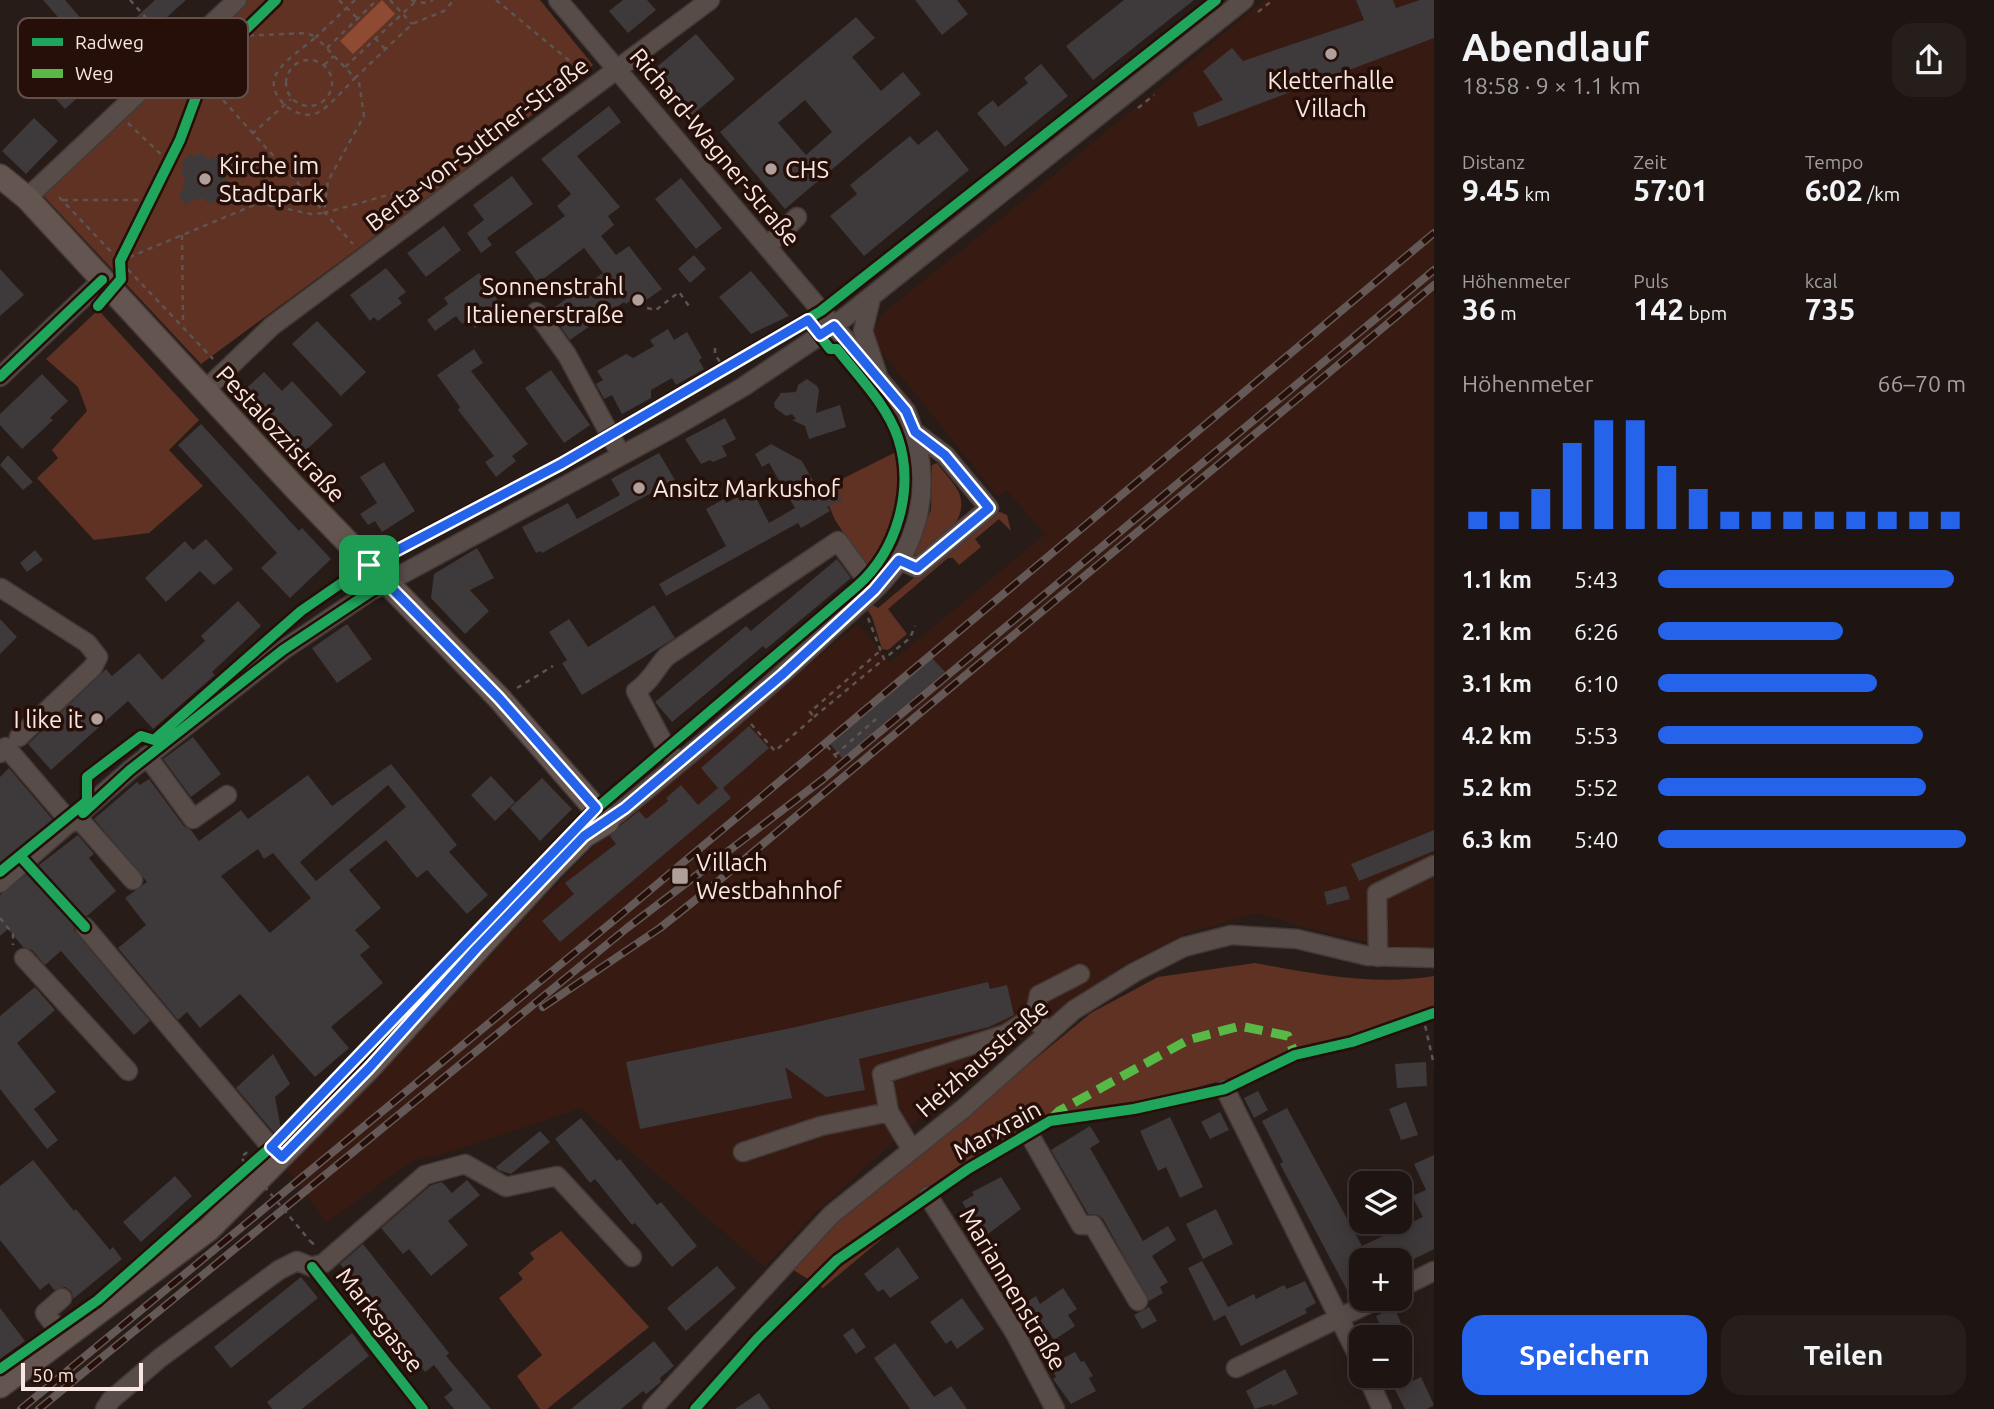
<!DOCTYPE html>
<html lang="de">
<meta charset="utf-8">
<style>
body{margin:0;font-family:Ubuntu,sans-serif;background:#261e1b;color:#f1f3f6;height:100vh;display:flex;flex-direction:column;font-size:26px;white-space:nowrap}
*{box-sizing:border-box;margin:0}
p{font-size:23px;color:#a19f9f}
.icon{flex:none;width:38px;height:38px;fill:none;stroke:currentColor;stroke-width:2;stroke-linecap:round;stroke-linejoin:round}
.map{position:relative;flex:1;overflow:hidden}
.panel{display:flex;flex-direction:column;background:#1e1512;width:560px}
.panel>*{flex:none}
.buttons{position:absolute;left:1349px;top:1171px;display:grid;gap:14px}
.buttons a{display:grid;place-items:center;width:63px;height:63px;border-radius:14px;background:#1e1512;box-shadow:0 4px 18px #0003,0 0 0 2px #3c3432;font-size:35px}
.scale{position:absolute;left:21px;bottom:18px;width:122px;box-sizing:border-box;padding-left:7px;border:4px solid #f8e7e2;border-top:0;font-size:19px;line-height:24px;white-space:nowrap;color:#f8e7e2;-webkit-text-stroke:5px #250f08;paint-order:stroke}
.pin{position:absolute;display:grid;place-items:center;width:60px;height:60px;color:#fff;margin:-30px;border-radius:14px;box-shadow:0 4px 10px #0006}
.round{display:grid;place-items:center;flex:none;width:74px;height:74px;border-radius:21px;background:#261e1b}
.overview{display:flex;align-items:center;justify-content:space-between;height:119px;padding:0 28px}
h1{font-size:38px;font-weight:700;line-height:52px}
.stats{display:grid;grid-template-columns:repeat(3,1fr);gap:10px;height:119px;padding:7px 28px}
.stats div{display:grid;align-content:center}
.stats b{font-size:30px;font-weight:700}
.stats small{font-size:19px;font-weight:400}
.stats p{font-size:19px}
.chart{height:196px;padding:14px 28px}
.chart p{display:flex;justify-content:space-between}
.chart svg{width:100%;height:126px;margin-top:7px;stroke:#2563eb;stroke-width:6}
.primary-button{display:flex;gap:14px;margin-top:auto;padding:14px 28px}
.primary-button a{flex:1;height:80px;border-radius:21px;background:#2563eb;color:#fff;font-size:28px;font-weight:700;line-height:80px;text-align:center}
.primary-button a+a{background:#261e1b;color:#f1f3f6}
ul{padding:0 28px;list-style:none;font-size:23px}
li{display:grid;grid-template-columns:112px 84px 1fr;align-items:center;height:52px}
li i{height:18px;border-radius:9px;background:#2563eb}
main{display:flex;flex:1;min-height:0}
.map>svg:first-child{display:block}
</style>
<main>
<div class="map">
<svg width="1434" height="1409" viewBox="0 0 1434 1409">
<rect width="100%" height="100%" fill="#281c18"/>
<!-- built -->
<path fill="#371b13" d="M1264,0H1434V947L1410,952L1311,929L1258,913L1184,934L1121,967L943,1097L818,1210L764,1267L581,1108L457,1150L412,1161L327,1222L287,1169L610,829L858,624L890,663L1045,534L1007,490L998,497L877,346L875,329L879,320L886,311L1018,205Z"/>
<!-- green -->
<path fill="#5f3224" d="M237,0H540L593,65L458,175L201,364L37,189Z
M96,312L101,313L199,420L169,450L203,486L149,533L94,540L37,478L58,458L52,450L87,411L78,387L46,359Z
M896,452C904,496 893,534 868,570L835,520L822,489Z
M937,463C943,472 952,480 957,489C974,519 937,542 918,560L913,552L931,510L932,465Z
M1000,512L1007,515L1011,531L999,519L975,539L981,547L959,565L953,558H948L888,609L907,634L888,650L882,649L872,617L866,608L871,604L878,608L990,514Z
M1255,963C1314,974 1375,986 1434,976V1013L1404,1029L994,1145L823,1288L785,1265L1091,1013L1158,977Z
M561,1231L649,1327L547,1409H540L517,1376L542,1355L499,1298L523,1279L518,1273L534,1259L530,1253Z"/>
<!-- water -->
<path fill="#8f4a34" d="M382,0L395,14L353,54L340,41Z"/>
<!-- building -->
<path fill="#3e393b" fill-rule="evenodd" d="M43,0H65L105,46L155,0H186L148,34L162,49L121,86L107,71L65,109L24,65L45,45L73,76L93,57Z
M623,0H647L656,10L628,33L609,11Z
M915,0H957L968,14L942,35Z
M1124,0H1194L1093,80L1066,46Z
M1356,0H1393L1396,8L1420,0H1434V38L1198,127L1193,113L1223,100L1203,71L1232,48L1243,61L1364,20Z
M856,17L875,38L852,57L881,91L903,72L921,94L785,209L720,132ZM805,100L832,132L806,155L778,123Z
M696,34L735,79L690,117L652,71Z
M1041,64L1068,96L1005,147L977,113L993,100L998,107L1028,83L1024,78Z
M609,106L621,122L577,156L620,207L608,216L614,225L601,236L616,255L629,246L662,289L642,303L631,300L626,304L624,302L570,340L549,311L603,273L584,248L538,283L515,252L565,216L557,206L571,194L541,159Z
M34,118L58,141L26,174L2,151Z
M937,130L969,170L864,256L830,216L857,194L850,185L910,136L918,145Z
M201,152L208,160L212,156L215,159L220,153L230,164L224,169L228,173L223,176L230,184L227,187L228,195L219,202L212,201L209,204L202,197L197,201L194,198L186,205L178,195L185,188L182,185L187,181L180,173L184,169L182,162L191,154L197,156Z
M512,176L533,204L487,238L492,245L481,253L467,233L484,220L473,205Z
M681,178L722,228L696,249L655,199Z
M444,226L461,250L426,277L407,253Z
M694,255L706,269L690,283L678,269Z
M386,268L406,292L398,298L402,303L378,321L374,317L370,321L350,295Z
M0,269L24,295L0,316Z
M751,271L789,316L751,334L719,297Z
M479,273L503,308L475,328L468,319L462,324L456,316L435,331L427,320L448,304L444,298Z
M317,321L366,372L341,396L292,344Z
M668,329L674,340L687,332L702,358L699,360L704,369L676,385L672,378L651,390V398L622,414L612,395L604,399L596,384L603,380L597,371L626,354L633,358L654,346L650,340Z
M474,349L483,363L471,371L528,444L512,456L516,461L496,477L485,462L494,456L458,410L460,407L437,375Z
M551,370L590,425L564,443L525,388Z
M264,372L282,391L292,381L333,425L304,452L294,441L285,449L237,397Z
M42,374L68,401L50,418L53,420L22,449L0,425V414Z
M807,379L817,386L819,390L816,413L840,405L846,427L809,439L805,426L792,420L796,419L792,414L786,416L775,408L774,403L781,393L796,392L798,385Z
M725,418L736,439L722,446L727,456L713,462L710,460L701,464L685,439Z
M201,424L299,531L302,528L331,559L290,598L261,568L277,553L178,445Z
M771,444L802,461L818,490L836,486L842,500L827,507L830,511L801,528L798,523L666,596L659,584L726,546L706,509L724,499L726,503L752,490L769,523L795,508L769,463L762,467L755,454Z
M659,453L675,480L542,553L541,551L536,553L522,527L568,503L577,519L620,495L611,479Z
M8,455L33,482L23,490L0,465Z
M384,462L415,511L382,532L375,521L368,525L360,514L377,503L360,477Z
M206,539L233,569L214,585L200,571L166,602L145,578L185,541L193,550Z
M477,548L494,578L470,590L489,611L465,634L431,598L434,574Z
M35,550L43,560L27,572L20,563Z
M837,559L851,578L766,649L763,646L672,722L655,702L746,626L751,631Z
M238,601L261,626L212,672L215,675L153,729L128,701L51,770L28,744L106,669L112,676L139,653L162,680L205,641L201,636Z
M654,605L675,638L582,695L562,663L567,660L549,632L569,619L588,647Z
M0,619L17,637L0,654Z
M347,624L372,659L337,683L312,648Z
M932,658L945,672L842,758L830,744Z
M749,726L769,748L723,788L731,798L560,942L542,921L574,894L565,883L616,844L610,836L620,826L639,811L646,819L668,801L666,798L681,785L698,805L718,788L701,768Z
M193,737L221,774L191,797L163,759Z
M391,764L457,845L449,852L488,895L467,914L427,870L417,878L386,840L349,870L381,908L355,930L370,947L360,955L383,983L331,1027L349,1048L315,1077L240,994L200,1028L187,1012L178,1020L118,948L146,925L125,898L147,882L94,819L137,782L140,785L149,779L184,826L191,830L199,841L241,810L248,819L308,775L332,806ZM388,785L406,807L316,881L300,862ZM258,849L264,859L273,853L311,898L270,933L221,876Z
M9,768L54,821L3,866L0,863V777Z
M491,776L515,802L495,821L471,795Z
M542,778L572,809L540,841L510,808Z
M1434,830V851L1359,881L1351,864Z
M78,835L94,854L89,858L116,891L87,916L77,919L74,930L150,1021L134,1035L61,951L45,965L32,950L23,947L8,929L0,936V895Z
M1346,886L1350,899L1327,905L1324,892Z
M988,982L990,989L1007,985L1014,1015L989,1027L859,1059L865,1090L826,1097L785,1067L792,1098L640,1129L626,1062L796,1027Z
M35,987L55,1010L17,1043L56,1092L34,1109L58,1140L47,1149L0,1089V1016Z
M273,1054L290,1084L275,1097L281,1129L275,1134L236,1088Z
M1426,1062L1427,1086L1397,1088L1395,1064Z
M1258,1091L1268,1110L1254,1118L1244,1098Z
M1406,1102L1418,1135L1401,1140L1389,1109Z
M1287,1108L1362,1246L1423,1217L1412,1196L1426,1190L1414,1164L1434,1155V1249L1400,1266V1260H1362V1285L1348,1292L1280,1164L1283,1162L1262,1121Z
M1220,1112L1229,1130L1210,1139L1201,1122Z
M1170,1117L1203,1187L1180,1198L1166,1167L1158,1171L1140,1131Z
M581,1118L617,1161L620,1159L657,1205L661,1202L697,1246L672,1267L635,1223L632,1225L595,1179L590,1183L555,1139Z
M1090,1126L1100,1142L1090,1148L1143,1241L1168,1226L1176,1240L1152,1256L1168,1282L1160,1287L1163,1293L1149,1301L1103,1219L1098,1215L1088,1214L1051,1150Z
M540,1131L550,1142L511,1174L498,1170L496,1167Z
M33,1160L74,1211L76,1209L110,1250L113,1247L122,1259L73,1299L71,1291L65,1287L54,1290L49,1283L40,1290L0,1240V1186Z
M175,1176L192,1196L141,1242L123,1222Z
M1001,1177L1021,1209L984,1237L962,1202L974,1195L972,1192Z
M467,1180L480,1195L448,1221L468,1245L431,1276L409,1249L403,1254L381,1228L431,1185L442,1182L452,1193Z
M1216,1209L1233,1244L1203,1259L1186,1224Z
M363,1244L449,1353L446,1356L491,1409H454L444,1397L453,1390L434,1365L425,1372L340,1264Z
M989,1245L1000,1264L989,1271L977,1252Z
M898,1247L919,1278L890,1298L883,1289L878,1292L864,1274Z
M1202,1261L1228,1307L1254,1294L1256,1299L1284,1285L1287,1289L1305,1281L1316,1303L1305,1309L1307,1313L1241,1346L1225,1315L1214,1321L1188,1268Z
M717,1266L736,1288L686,1331L667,1308Z
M301,1277L318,1298L231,1368L214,1347Z
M1063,1288L1077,1309L1068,1315L1075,1326L1054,1340L1047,1329L1044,1331L1036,1319L1025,1325L1014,1310L1036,1296L1040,1304Z
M962,1298L984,1329L957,1349L951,1340L946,1344L930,1322Z
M1149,1307L1157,1321L1142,1329L1134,1315Z
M1394,1307L1401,1323L1397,1325L1403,1337H1361L1359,1333L1379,1323L1376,1316Z
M0,1308L25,1341L0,1359Z
M853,1328L866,1347L856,1354L843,1335Z
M352,1333L369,1356L302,1409H272L267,1402Z
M654,1341L674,1366L660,1378L661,1382L646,1394L643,1391L621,1409H571Z
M895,1343L934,1397L951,1386L967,1409H910L874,1358Z
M1075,1352L1081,1362L1084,1361L1093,1376L1089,1378L1096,1391L1071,1404L1053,1379L1056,1377L1050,1365Z
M1285,1369L1298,1394L1273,1406L1272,1404L1255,1409L1246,1391Z
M1421,1377L1434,1405L1427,1409H1405L1395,1390Z
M759,1393L770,1409H735Z"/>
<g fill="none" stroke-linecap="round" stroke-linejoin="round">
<defs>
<path id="minor" d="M558,0L906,411C924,454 928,496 910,540C895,578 858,604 829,631C758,698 683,761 607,822
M27,198L237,0
M767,247L797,217
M871,298L863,331L877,373
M536,312L567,355L621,455
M0,377L102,280
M204,391L272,326L710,0
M899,560L917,568L989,508L945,455L915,432
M1,588L87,643L98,657L93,667L19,737
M0,753L6,747L71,823
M147,756L193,819L227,795
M678,762L666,748L636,691C649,683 655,670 666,657L838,541L874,590
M78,818L133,880
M0,883L130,770L283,650L369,592L674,427L743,387L834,326L1244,0
M85,927L271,1147L282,1157
M1378,957L1377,893L1434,865
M24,958L128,1071
M1035,1015L1039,995L1080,974
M1225,1089L1362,1364
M1029,1134L1081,1225H1093L1138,1301
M912,1150L889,1112L882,1074L1006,1034L1035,1015L1046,1035
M743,1152L821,1126L889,1112
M928,1196L1015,1333L1055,1409
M1400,1288L1434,1271
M62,1298L45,1313L65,1339
M1236,1368L1380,1298
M1367,1376L1382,1409
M105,1409L111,1400L160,1358L279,1270L297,1261L312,1267L324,1263L425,1175L465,1164L506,1187L557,1176L632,1257
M652,1409L831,1215L963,1109L1074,1010L1135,972L1184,947L1231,935L1297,939L1368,956L1434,958"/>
<path id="major" d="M0,176L27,198L297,490L499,698L607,822L584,836L552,868L369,1068L209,1229L0,1386"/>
</defs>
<!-- minor casing -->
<use href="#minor" stroke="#433936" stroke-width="21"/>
<!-- major casing -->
<use href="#major" stroke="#433936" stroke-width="26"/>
<!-- path -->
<path stroke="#5e5451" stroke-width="2.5" stroke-dasharray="5 5" stroke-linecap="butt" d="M130,0L168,42
M339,0L358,19
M355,0L316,37L355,78L412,24L444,11L454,0
M390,0L412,24
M411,0L424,3L433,0
M496,0L583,72
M1258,12L1273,0
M239,36L307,33L316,37C304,48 278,63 274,80C270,100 301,123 319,112C332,104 344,89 355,78L359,82L364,116L328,181L324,213L406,190L430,186
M375,38L385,49
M327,48L377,0
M286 83a23 23 0 1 1 46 0a23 23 0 1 1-46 0Z
M324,65L334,56
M345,67L415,2
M203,78L353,244
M1138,108L1154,95
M128,123L169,162
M252,134L291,99
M59,197L213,359
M63,200H150
M182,235L183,323
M120,261L259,203L311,214L324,213
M647,308L656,310L679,292L691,309
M715,348V354L724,369
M868,618L884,659L910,638L915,626
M517,688L553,666
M814,717L884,659
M751,724L775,751L814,717L810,712L880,651
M827,746L839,760
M835,755L876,719
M0,918L13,934V945
M1423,1016L1434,1065
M245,1163L241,1157L250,1150
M310,1241L317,1247"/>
<!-- minor -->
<use href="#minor" stroke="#584c49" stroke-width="18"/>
<!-- major -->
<use href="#major" stroke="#645550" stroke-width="23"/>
<defs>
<path id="rail" d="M543,1007L660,928L704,893L1434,285
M21,1409L618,917L1434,233
M39,1409L627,928L822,780L1434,270"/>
</defs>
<!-- rail casing -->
<use href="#rail" stroke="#645956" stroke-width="8"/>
<!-- rail -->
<use href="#rail" stroke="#250f08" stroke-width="5" stroke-dasharray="16" stroke-linecap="butt"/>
<!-- path-bridge -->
<path stroke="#5e5451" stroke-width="2.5" stroke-dasharray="5 5" stroke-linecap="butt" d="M245,1163L310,1241"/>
<!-- quiet -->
<path stroke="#58b947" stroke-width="9" stroke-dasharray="18 9" stroke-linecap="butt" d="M1052,1118L1059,1111L1188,1040L1240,1026L1288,1036L1295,1055"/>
<defs>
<path id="cycleway" d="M98,306L121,279L120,261L180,140L203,78L239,36L276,0
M0,377L102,280
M83,813L130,770L283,650L387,581
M20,856L85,927
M0,872L87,801V777L141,736L154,740L301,611L369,564L561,464L821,311L1216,0
M312,1267L423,1409
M0,1369L98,1300L271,1147L377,1039L584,819L857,586C897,551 915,489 898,438C887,405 858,376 837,349H830L808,320
M695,1409L757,1339L837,1260L968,1169L1050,1121L1134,1109L1225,1089L1295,1055L1352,1042L1434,1013"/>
</defs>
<!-- cycleway casing -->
<use href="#cycleway" stroke="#250f08" stroke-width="15"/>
<!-- cycleway -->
<use href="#cycleway" stroke="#20a55d" stroke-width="10"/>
</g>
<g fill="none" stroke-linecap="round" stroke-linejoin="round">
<defs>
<path id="route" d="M808,320L820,335L834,326L906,411L915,432L945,455L989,508L917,568L899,560L874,590L783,674L625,808L584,836L476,949L369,1068L282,1157L271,1147L596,808L499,698L369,565L561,464Z"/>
</defs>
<!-- route casing -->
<use href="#route" stroke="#fff" stroke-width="14"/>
<!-- route -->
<use href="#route" stroke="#2563eb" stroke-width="9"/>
</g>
<!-- markers -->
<g fill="#afa09b" stroke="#250f08" stroke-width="2.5">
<circle cx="1331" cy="54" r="7"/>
<circle cx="771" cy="169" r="7"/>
<circle cx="205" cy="179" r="7"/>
<circle cx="638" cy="300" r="7"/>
<circle cx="639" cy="488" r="7"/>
<circle cx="97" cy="719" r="7"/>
<rect x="671" y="867" width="18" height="18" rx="3.5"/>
</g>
<g text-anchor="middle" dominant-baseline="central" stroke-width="7" stroke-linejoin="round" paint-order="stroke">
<!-- poi labels -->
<g font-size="24" fill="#f8e7e2" stroke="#250f08" text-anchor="start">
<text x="1331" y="80" text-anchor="middle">Kletterhalle<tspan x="1331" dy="28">Villach</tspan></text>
<text x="219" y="165">Kirche im<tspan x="219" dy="28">Stadtpark</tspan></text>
<text x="785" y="169">CHS</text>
<text x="624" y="286" text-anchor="end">Sonnenstrahl<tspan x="624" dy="28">Italienerstraße</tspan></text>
<text x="653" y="488">Ansitz Markushof</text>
<text x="83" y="719" text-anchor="end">I like it</text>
<text x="696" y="862">Villach<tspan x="696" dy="28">Westbahnhof</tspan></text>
</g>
<!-- street labels -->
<g font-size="24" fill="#f8e7e2" stroke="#250f08">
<text transform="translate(477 144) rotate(-37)">Berta-von-Suttner-Straße</text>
<text transform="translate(715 147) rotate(50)">Richard-Wagner-Straße</text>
<text transform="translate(281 434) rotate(47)">Pestalozzistraße</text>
<text transform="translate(982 1058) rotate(-41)">Heizhausstraße</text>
<text transform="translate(997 1130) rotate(-29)">Marxrain</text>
<text transform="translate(1013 1289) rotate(59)">Mariannenstraße</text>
<text transform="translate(380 1320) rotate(52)">Marksgasse</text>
</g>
</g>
<!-- legend -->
<rect x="18" y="18" width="230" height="80" rx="10" fill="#250f08" stroke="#645049" stroke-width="2"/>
<rect x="32" y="38" width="31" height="8" fill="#20a55d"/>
<rect x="32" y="69" width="31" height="9" fill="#58b947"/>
<g font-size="19" fill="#f8e7e2">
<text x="75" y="49">Radweg</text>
<text x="75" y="80">Weg</text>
</g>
</svg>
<div class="buttons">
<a><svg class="icon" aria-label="layers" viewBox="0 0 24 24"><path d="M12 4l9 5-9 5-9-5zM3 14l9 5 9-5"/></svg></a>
<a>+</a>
<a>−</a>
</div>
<div class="scale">50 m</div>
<div class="pin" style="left:369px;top:565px;background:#1e9e55"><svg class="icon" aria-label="arrive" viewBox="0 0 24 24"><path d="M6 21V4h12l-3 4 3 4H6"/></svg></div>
</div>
<section class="panel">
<div class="overview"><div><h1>Abendlauf</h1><p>18:58 · 9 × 1.1 km</p></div><a class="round"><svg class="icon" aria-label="share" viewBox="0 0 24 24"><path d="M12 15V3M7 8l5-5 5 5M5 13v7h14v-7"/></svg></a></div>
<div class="stats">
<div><p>Distanz</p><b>9.45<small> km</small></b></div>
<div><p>Zeit</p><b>57:01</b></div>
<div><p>Tempo</p><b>6:02<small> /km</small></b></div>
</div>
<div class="stats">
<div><p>Höhenmeter</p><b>36<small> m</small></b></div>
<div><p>Puls</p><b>142<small> bpm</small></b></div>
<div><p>kcal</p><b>735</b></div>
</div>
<div class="chart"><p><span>Höhenmeter</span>66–70 m</p>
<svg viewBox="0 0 160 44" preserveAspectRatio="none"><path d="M5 44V38M15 44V38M25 44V30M35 44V14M45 44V6M55 44V6M65 44V22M75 44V30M85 44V38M95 44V38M105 44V38M115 44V38M125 44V38M135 44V38M145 44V38M155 44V38"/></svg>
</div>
<ul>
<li><b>1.1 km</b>5:43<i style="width:96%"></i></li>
<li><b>2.1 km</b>6:26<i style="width:60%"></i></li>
<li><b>3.1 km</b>6:10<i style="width:71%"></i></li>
<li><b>4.2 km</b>5:53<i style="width:86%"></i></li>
<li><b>5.2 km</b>5:52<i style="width:87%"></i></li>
<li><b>6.3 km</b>5:40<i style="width:100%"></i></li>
</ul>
<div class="primary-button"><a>Speichern</a><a>Teilen</a></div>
</section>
</main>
